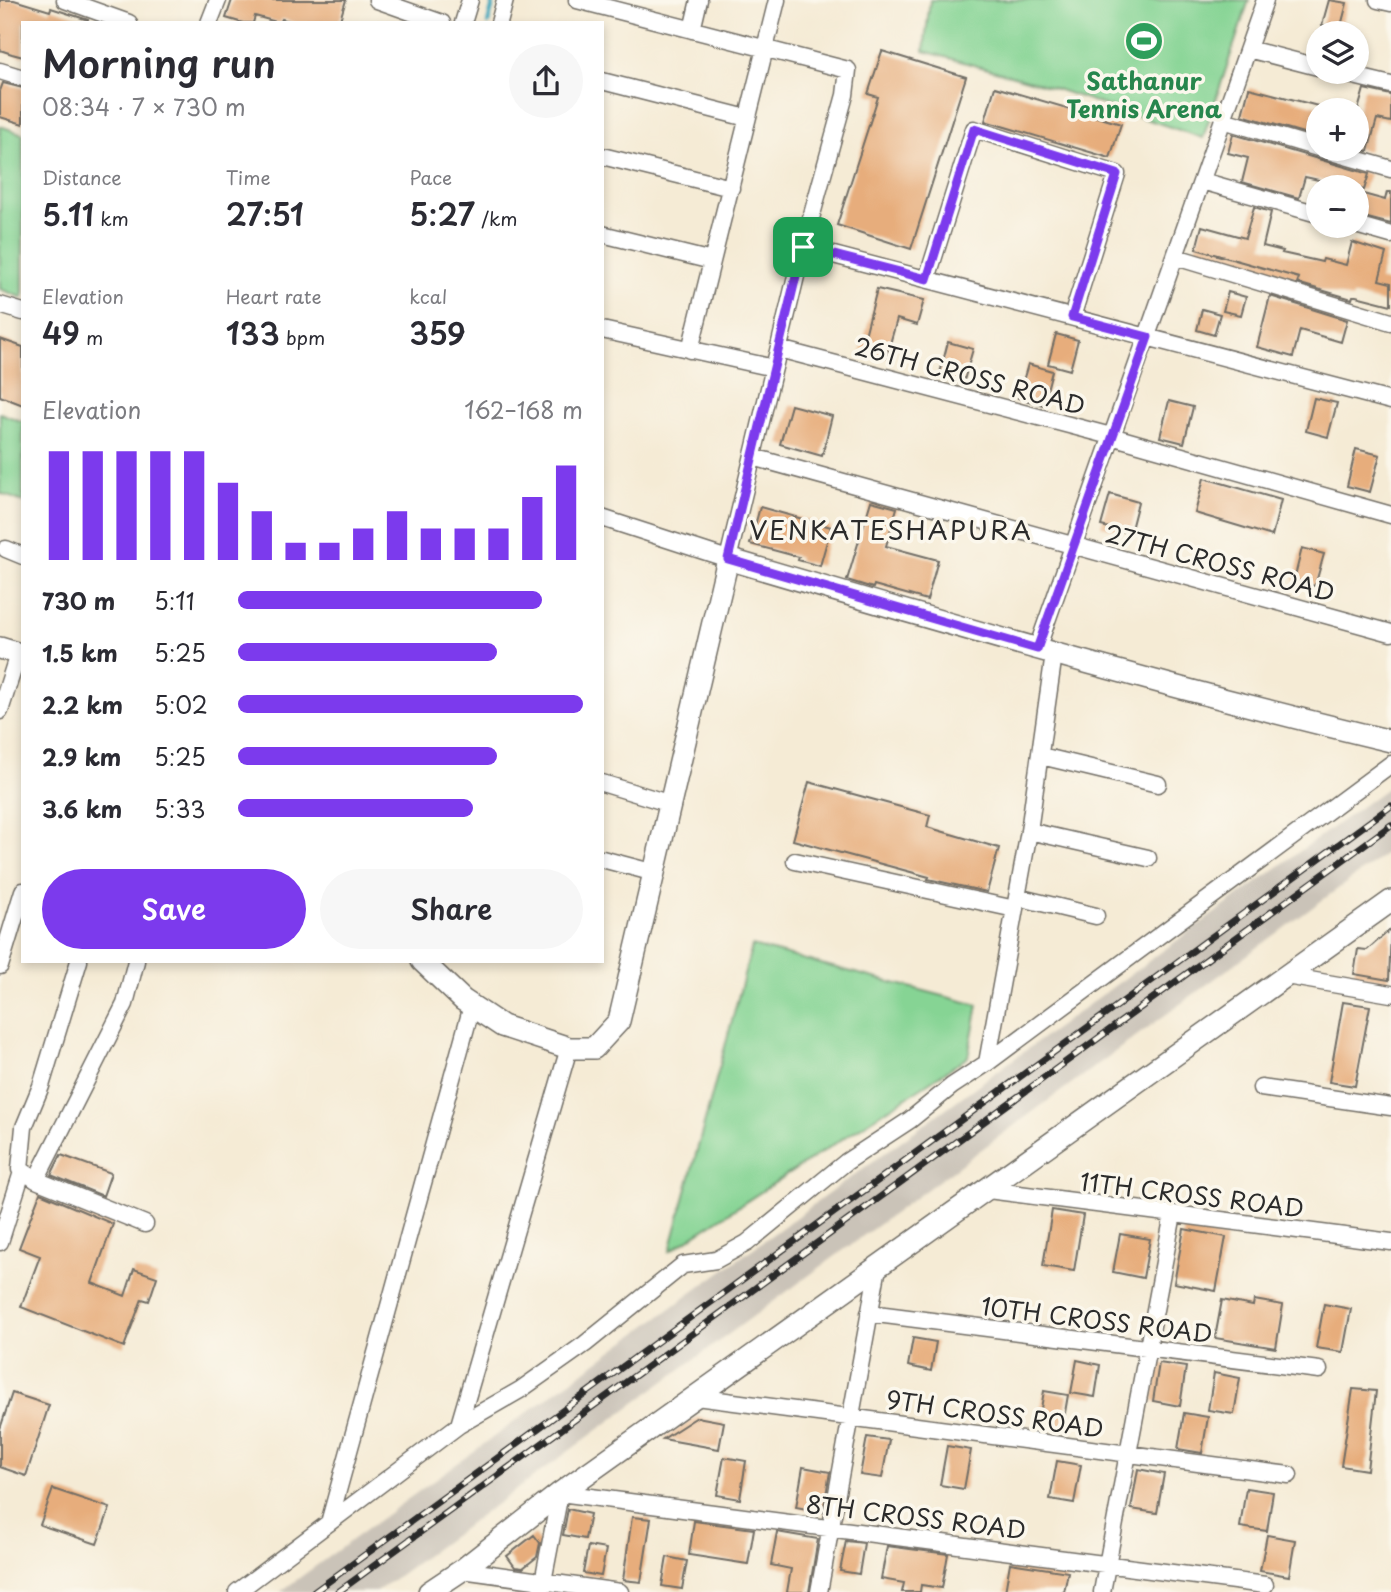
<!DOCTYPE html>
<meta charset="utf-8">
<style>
body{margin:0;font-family:"Playpen Sans",sans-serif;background:#f7f7f7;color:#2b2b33;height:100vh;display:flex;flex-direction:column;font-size:26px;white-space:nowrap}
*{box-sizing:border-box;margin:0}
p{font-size:23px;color:#7c7c81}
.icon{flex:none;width:38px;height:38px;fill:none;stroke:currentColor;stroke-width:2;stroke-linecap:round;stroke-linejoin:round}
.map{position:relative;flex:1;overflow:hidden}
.drawer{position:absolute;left:21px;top:21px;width:583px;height:942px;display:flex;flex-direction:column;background:#fff;border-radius:0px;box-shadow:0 4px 10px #0003}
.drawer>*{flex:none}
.tools{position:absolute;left:1306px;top:21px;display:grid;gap:14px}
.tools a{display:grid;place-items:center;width:63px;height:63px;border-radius:50%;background:#fff;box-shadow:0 4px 10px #0003;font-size:35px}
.pin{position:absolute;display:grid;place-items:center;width:60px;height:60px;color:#fff;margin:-30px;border-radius:14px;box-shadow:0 4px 10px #0006}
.round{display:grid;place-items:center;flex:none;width:74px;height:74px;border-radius:37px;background:#f7f7f7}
.head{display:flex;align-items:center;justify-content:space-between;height:119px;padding:0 21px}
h1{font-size:38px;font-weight:600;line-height:52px}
.metrics{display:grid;grid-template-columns:repeat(3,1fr);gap:10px;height:119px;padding:7px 21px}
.metrics div{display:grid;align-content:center}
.metrics b{font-size:30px;font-weight:600}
.metrics small{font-size:19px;font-weight:400}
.metrics p{font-size:19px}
.chart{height:196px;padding:14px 21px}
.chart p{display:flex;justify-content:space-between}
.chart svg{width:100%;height:126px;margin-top:7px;stroke:#7c3aed;stroke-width:6}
.button{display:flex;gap:14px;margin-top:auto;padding:14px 21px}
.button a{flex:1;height:80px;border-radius:42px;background:#7c3aed;color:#fff;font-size:28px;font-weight:600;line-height:80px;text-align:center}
.button a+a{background:#f7f7f7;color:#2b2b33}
ul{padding:0 21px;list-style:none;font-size:23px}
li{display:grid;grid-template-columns:112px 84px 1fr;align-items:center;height:52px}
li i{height:18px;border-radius:9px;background:#7c3aed}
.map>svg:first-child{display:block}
</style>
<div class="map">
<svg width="1391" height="1592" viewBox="0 0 1391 1592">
<rect width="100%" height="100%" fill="#fbf7ec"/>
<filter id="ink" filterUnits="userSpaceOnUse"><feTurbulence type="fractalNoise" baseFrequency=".0143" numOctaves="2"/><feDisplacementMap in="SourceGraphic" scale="14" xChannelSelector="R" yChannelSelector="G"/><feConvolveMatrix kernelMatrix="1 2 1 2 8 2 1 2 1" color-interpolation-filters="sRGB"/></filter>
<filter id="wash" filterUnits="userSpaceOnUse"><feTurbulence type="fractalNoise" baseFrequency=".00686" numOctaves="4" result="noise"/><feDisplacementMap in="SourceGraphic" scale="28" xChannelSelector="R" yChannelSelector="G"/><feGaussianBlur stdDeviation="1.57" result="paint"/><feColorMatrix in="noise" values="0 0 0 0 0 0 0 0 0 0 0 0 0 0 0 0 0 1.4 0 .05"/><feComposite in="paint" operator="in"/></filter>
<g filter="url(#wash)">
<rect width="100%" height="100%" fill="#f5ebd5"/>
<!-- industrial -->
<path fill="#cac3b8" d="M1391,785V850L376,1592H280Z"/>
<!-- green -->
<path fill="#86d494" stroke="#588060" stroke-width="2" d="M930,0H1249L1203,138L1038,83L924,51Z
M0,126L23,134V298L0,289Z
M0,413L23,422V502L0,493Z
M752,946L978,1005L968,1057L670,1251Z"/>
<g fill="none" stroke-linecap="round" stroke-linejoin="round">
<!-- stream -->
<path stroke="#3faabf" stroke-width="4.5" d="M488,23L494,0"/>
</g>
<g id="blocks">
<!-- building -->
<path fill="#e7ad7b" d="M0,0H14L50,11L51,8L88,20L87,23H23V57L12,54L0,50Z
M232,0H346L339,23H296L282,19L280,23L255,16L253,23H243L226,18Z
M1329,0L1347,3L1340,30L1322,25Z
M882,51L966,77L911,249L837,225L878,97L868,94Z
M3,83L23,88V124L0,117V91Z
M995,87L1121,124L1110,158L985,121Z
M1249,88L1318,106L1310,135L1242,115Z
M1364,89L1391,95V122L1377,119L1368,151L1356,148V117Z
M1233,134L1369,174L1364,190L1305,177L1299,198L1242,182L1248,158L1228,153Z
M1356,192L1385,200L1387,192H1391V224L1356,215Z
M1254,207L1271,212L1263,246L1283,251L1282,253L1322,262L1323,259L1346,265L1352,242L1386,253L1379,280L1391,283V305L1356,296H1353L1352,299L1297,283L1299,278L1196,249L1202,226L1245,238Z
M877,289L924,300L917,325L897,319L886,358L861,351Z
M1228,292L1246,297L1241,315L1223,311Z
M1270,296L1347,320L1341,342L1300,330L1293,357L1257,347Z
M1202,309L1220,314L1214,335L1197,330Z
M1056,334L1078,340L1070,370L1048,364Z
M0,339L23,347V405L0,396Z
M948,342L973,349L963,384L939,377Z
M1028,364L1052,371L1043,405L1018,398Z
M1314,398L1337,403L1328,437L1306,431Z
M1169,401L1193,407L1184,443L1160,437Z
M791,405L832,416L822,456L780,444Z
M1356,449L1380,455L1370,492L1347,486Z
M1204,478L1281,500L1272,536L1195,513Z
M1110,494L1138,502L1130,533L1101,526Z
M871,501L897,508L886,546L938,560L927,600L874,585L873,588L847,580Z
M760,507L831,527L820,566L798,560L799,557L750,544Z
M1302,548L1324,554L1315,586L1294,580Z
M809,782L930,815L927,827L999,848L987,892L928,879L929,877L793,840Z
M1391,929L1389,980L1354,974L1358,949L1367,950Z
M1343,1002L1370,1006L1355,1086L1329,1082Z
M61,1155L111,1173L103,1196L51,1175Z
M40,1193L113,1224L92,1283L125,1296L134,1269L157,1277L149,1301L142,1299L124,1347L21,1307L40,1256L19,1248Z
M1052,1210L1083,1215L1074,1271L1043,1266Z
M1184,1229L1226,1237L1216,1291L1174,1283Z
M1120,1234L1150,1239L1143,1278L1113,1272Z
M1222,1300L1253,1306L1254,1300L1283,1305L1276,1348L1215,1338Z
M1324,1304L1351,1309L1343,1352L1316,1348Z
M913,1338L936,1342L931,1371L908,1366Z
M1077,1360L1100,1365L1095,1397L1071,1393Z
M1159,1363L1186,1367L1180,1406L1153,1401Z
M1214,1373L1240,1378L1234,1414L1208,1410Z
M1353,1389L1376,1391L1367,1470L1341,1466Z
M1044,1391L1068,1395L1062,1430L1038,1426Z
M12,1393L49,1405L26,1476L0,1467V1429Z
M1184,1413L1208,1417L1202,1453L1178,1449Z
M697,1417L724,1422L719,1449L663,1439Z
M867,1437L889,1440L882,1478L860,1475Z
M947,1446L971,1450L964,1489L940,1485Z
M724,1457L746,1461L740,1499L717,1495Z
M1057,1461L1081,1465L1074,1503L1050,1499Z
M803,1467L830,1472L823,1512L796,1507Z
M1138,1469L1164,1474L1157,1513L1131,1509Z
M1246,1488L1273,1492L1267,1531L1240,1527Z
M53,1489L110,1508L97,1544L40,1525Z
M568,1509L590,1514L585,1539L563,1535Z
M632,1517L651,1519L641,1582L623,1580Z
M694,1521L754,1529L748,1564L689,1555Z
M777,1532L818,1539L809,1592H787L791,1569L771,1565Z
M534,1535L540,1543L537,1557L523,1568L515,1567L507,1556Z
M1267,1535L1295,1540L1289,1576L1260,1571Z
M846,1541L864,1543L859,1574L840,1571Z
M588,1546L606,1549L601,1576L583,1573Z
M887,1546L948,1554L942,1588L921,1585L920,1592H902L904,1583L881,1579Z
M667,1557L687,1561L682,1589L662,1586Z
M1010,1563L1068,1572L1064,1592H1005Z"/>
</g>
</g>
<g filter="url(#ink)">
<use href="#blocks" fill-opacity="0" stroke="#726e66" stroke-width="2"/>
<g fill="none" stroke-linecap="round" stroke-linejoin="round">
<defs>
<path id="minor" d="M65,0L129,23
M377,0L442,23
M577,0L848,70L845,95L803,247L728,559L602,518
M1378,0L1391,3
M209,23L218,0
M463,23L470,0
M499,23L505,0
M692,30L699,0
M1248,49L1318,67
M0,71L23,78
M1337,72L1391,85
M602,81L747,118
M1223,120L1318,148
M1321,149L1391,169
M602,156L731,188
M1202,181L1318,214
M1356,225L1391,235
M602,234L712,261
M803,247L1391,401
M1176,257L1391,322
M927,279L974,129L1117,174L1072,317
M0,305L23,312
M602,330L774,368
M779,349L1111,436L1391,515
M690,350L777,0
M753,457L1391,633
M6,549L23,556
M1037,649L1265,0
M1054,654L1029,831L987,1063L1391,764
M0,711L18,654
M1041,756L1158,784
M602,783L671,804
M1029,831L1148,858
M602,859L655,873
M795,861L1015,909
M1017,897L1096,916
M79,961L41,1086L24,1127L20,1169L36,1180L125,1004L136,961
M0,966L23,891
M1286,976L1391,994
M1261,1088L1391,1107
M36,1180L145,1224
M988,1190L1391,1242
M0,1242L22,1172
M869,1313L1319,1370
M696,1397L1289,1475
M459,1425L520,1390L585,1344L683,1265L716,1260L747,1243L846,1162L910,1120L952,1086L987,1063
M329,1523L472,1006
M462,1570L620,1592
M237,1592L459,1425L569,1048
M541,1592L560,1493L1265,1585
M819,1592L878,1267
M1102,1592L1173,1214"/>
<path id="tertiary" d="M0,648L23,655
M422,961L463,1000L502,1026L569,1048H594L619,1021L728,559C948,624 1168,688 1391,741
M429,1592L462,1570L560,1493L1391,901"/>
</defs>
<!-- minor casing -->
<use href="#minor" stroke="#726e66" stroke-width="19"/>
<!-- tertiary casing -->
<use href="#tertiary" stroke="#726e66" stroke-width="24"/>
<!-- minor -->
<use href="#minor" stroke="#fff" stroke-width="16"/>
<!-- tertiary -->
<use href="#tertiary" stroke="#fff" stroke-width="21"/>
<defs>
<path id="rail" d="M314,1592L1391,806
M338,1592L1391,825"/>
</defs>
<!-- rail casing -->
<use href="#rail" stroke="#2b2b2b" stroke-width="7"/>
<!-- rail -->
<use href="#rail" stroke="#fbf7ec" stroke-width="4.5" stroke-dasharray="13" stroke-linecap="butt"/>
</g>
</g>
<g fill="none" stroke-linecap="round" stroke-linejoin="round" filter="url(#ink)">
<defs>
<path id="route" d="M974,129L1117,174L1072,317L1148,337L1037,649L728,559L803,247L927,279Z"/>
</defs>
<!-- route casing -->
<use href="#route" stroke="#fff" stroke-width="14"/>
<!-- route -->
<use href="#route" stroke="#7c3aed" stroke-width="9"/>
</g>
<!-- icons -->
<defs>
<symbol id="stadium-disc" viewBox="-11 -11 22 22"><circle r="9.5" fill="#2e9e5b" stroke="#fbf7ec"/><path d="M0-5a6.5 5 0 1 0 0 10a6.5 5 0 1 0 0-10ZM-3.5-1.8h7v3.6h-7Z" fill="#fff"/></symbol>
</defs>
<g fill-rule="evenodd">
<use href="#stadium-disc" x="1122" y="19" width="44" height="44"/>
</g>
<g text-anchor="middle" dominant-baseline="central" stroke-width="7" stroke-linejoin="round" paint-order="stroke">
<!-- leisure labels -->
<g font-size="24" font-weight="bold" fill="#27864d" stroke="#fbf7ec">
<text x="1144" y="80">Sathanur<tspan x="1144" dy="28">Tennis Arena</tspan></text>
</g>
<!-- street labels -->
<g font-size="24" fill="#2b2b2b" stroke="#fbf7ec">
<text transform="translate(970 375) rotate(15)">26TH CROSS ROAD</text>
<text transform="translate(1220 562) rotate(15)">27TH CROSS ROAD</text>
<text transform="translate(1192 1194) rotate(7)">11TH CROSS ROAD</text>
<text transform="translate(1097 1319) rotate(7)">10TH CROSS ROAD</text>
<text transform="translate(995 1413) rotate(8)">9TH CROSS ROAD</text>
<text transform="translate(916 1516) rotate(7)">8TH CROSS ROAD</text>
</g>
<!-- neighbourhood labels -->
<g font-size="26" letter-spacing="2" fill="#2b2b2b" stroke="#fbf7ec">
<text x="891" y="529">VENKATESHAPURA</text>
</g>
</g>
</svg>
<div class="tools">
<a><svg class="icon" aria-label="layers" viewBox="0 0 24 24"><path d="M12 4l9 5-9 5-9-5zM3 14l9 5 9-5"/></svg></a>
<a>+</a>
<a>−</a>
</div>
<div class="pin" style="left:803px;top:247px;background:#1e9e55"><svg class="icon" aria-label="arrive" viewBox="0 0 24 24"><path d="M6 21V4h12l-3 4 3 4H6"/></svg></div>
<section class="drawer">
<div class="head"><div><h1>Morning run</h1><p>08:34 · 7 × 730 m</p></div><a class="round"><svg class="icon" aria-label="share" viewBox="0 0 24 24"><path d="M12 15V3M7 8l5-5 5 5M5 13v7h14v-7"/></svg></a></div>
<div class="metrics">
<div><p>Distance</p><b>5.11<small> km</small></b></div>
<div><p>Time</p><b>27:51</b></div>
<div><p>Pace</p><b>5:27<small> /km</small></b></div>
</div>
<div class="metrics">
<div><p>Elevation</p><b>49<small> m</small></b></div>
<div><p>Heart rate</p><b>133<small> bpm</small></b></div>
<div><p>kcal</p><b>359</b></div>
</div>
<div class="chart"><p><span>Elevation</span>162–168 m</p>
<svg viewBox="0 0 160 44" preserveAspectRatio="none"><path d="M5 44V6M15 44V6M25 44V6M35 44V6M45 44V6M55 44V17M65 44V27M75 44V38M85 44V38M95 44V33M105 44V27M115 44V33M125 44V33M135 44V33M145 44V22M155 44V11"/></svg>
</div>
<ul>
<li><b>730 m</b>5:11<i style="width:88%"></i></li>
<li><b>1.5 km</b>5:25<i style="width:75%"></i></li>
<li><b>2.2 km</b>5:02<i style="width:100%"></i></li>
<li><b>2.9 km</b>5:25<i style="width:75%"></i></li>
<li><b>3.6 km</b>5:33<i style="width:68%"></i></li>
</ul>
<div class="button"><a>Save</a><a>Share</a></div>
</section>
</div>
